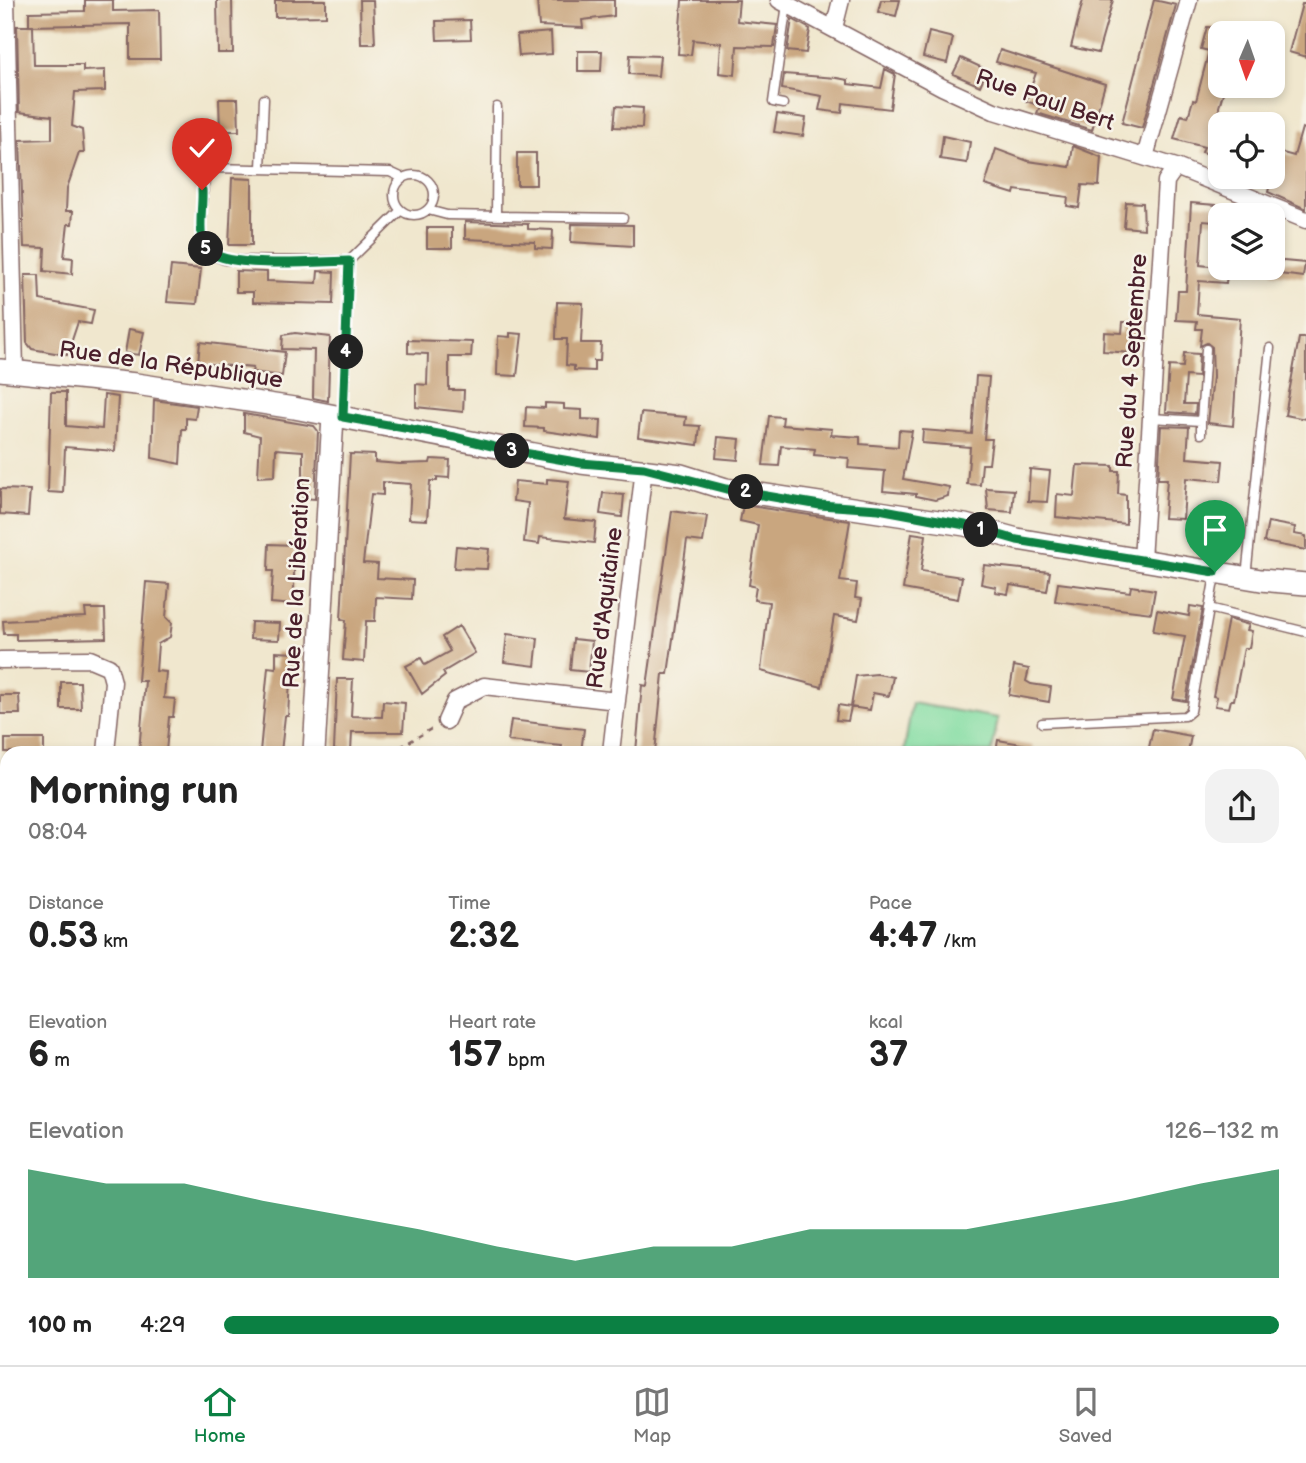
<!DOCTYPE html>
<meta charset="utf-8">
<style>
body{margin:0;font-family:"Balsamiq Sans",sans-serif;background:#f2f2f2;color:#222;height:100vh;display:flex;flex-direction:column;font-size:26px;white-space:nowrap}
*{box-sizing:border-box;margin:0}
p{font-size:23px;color:#767676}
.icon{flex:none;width:38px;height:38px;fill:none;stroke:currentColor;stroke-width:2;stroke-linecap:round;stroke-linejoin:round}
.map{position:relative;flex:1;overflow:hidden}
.drawer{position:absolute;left:0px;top:746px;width:1307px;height:620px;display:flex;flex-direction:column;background:#fff;border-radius:21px 21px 0 0;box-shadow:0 4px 10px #0003}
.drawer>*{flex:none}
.needle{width:46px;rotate:182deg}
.buttons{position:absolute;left:1208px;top:21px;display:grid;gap:14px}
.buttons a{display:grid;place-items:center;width:77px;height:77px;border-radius:14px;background:#fff;box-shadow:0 4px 10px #0003;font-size:35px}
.pin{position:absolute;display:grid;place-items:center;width:60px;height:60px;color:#fff;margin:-72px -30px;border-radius:50% 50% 50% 0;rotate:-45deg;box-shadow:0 0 7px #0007}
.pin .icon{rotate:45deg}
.km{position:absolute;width:35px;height:35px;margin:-18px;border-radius:50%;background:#222;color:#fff;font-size:19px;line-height:35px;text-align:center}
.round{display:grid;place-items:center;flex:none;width:74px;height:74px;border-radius:21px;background:#f2f2f2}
.head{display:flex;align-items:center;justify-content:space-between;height:119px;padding:0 28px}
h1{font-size:38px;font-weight:600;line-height:52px}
.stats{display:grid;grid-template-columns:repeat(3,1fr);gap:10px;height:119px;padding:7px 28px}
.stats div{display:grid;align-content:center}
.stats b{font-size:35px;font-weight:600}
.stats small{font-size:19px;font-weight:400}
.stats p{font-size:19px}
.chart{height:196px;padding:14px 28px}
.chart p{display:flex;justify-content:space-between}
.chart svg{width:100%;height:126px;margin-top:7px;fill:#0b8043;opacity:.7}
ul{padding:0 28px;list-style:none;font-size:23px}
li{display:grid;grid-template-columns:112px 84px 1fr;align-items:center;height:52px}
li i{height:18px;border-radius:9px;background:#0b8043}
.tab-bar{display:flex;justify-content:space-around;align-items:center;height:98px;border-top:2px solid #e0e0e0;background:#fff;font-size:19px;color:#767676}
.tab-bar a{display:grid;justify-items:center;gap:4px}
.tab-bar .on{color:#0b8043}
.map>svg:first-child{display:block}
</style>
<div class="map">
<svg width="1306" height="1365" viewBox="0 0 1306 1365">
<rect width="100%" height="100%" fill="#f7f3e8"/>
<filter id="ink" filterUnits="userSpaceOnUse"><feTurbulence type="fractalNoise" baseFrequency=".0143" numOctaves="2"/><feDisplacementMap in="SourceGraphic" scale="14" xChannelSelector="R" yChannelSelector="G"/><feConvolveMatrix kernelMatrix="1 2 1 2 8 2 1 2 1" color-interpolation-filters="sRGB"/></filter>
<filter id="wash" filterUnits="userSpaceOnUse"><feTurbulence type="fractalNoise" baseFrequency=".00686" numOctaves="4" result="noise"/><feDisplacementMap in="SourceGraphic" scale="28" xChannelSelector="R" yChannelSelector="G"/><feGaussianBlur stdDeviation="1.57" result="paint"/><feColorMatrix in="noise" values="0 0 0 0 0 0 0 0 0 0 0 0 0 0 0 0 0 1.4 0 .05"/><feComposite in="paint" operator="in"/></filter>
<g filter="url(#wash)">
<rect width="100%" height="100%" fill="#f0e7ce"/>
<!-- green -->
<path fill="#83dda3" stroke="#667e67" stroke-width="2" d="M912,703L998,718L992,752H904Z"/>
<g id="blocks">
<!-- building -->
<path fill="#c9a67f" d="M85,0H113V11L159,10L160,59H130V24L29,26V12L85,11Z
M217,0H232L233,53H218Z
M275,0H326V16L275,17Z
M360,0H373L375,44H361Z
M537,0H614V16L582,20L583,28L539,26Z
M682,0H739L737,21L777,25L774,47L737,46L735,75L719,73L721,43L693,40L691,55L678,54Z
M881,0H900L896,16L878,12Z
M1083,0H1113L1098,53L1071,47Z
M1154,0L1176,5L1142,128L1122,123Z
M1302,4H1306V57L1289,52Z
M792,19L810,29L806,53L787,51Z
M470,20L471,39L437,40L436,21Z
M17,26H33L34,65H83V71L105,70V91L75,92L72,126L82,130L84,153H79L67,188L66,211H73L72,224H68L64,257L73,258L72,274L44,271L45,248L24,247L20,140L52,139V116L19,112Z
M1207,27L1220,28V86H1225L1219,107L1220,157L1202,152L1204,147L1174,139L1181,115L1188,117L1193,100L1196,101L1209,51L1201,49Z
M551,32L552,54L519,56L517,35Z
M929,32L953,38L947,63L923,57Z
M1000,50L1105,84L1092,130L1037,113L1040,106L1026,101L1036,73L996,62Z
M578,51H602L601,71H578Z
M630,55L660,56L658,76L629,74Z
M961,58L987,70L980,86L953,74Z
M885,69L895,74L890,109L843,103L842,113L819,110L822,96L782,89L784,74L837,78L848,80V84L881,88Z
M219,99H238L239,131H220Z
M616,106L643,108L642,128L614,127Z
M777,114L806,118L803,136L774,132Z
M1302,128L1306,129V209L1268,192L1272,177V150L1294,156Z
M943,136L970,142L967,163L940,159Z
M1073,146L1101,157L1099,186L1082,185L1079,208L1067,206L1068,197L1015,190L1014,194L985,185L996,149L1028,161L1070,167Z
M517,153H536V185H517Z
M232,178L252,179V245H229Z
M1126,202L1143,203L1144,229L1124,227Z
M1191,203L1216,205L1214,222L1203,221L1200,265L1228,268L1226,283L1199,281L1197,314L1240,318L1233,426L1208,423L1213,377L1212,347L1207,343L1200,346L1202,329H1196L1197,321L1176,320L1178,291H1186Z
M465,222L528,224V229L553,230L552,249L535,248V242L465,239Z
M572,224L633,225V246L571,242Z
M427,228H452V248H427Z
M1272,260L1305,263L1303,277L1272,273Z
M171,266L201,269L197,304L167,302Z
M236,271L267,272V281L317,283L318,271L334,272L333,304L253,302V292H236Z
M25,275H39L40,300L94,310L91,324L78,322L67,355L32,349L27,343Z
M557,302L583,303L581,343H601L600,361H594V371L574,370V366L566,365L567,339H556Z
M1123,322H1135L1133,353L1103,351L1104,332L1122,333Z
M129,329L144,332L139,355L125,353Z
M295,333L330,337L328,401L313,398L314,350L282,349L283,335Z
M510,333L522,334L517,376L497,375L498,336L510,337Z
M1299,338H1306V419L1285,415Z
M408,340L472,342L471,357H449V390H464L463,412L416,407V384L427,385L428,354L408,353Z
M200,342L285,352L282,376L252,372L253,368L198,363Z
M1184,353L1199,354L1198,377L1186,376L1184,404H1196L1195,414L1166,412L1169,366L1183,367Z
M976,376L989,377L984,439H992L989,464H982L980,485L967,484L970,447L922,443L923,430L972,434Z
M51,392H66V426L102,429L104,395L118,397L115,451L65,447L63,493L48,492Z
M154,400L197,406L195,419L186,418V429H182L180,464L152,458Z
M545,403L564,404V409L582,410V419L601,420L600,439L544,431V428L525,427L526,407L545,408Z
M641,413L686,417L685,425L700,426L698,445L638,437Z
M244,414L314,426L318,431L315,499L303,498V451L276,449L275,476L258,477L260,436L244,432Z
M769,416L783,417L782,425L832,429L831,435L860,437V444L898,447L899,430L912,431L903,479L949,487L948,496L935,500L916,496V494L883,491L885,471L848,468L849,458L814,455L815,449L781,446L779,466L763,465Z
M1161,426L1189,427L1187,458L1223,461L1221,481L1186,478L1183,519L1164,518L1167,479H1158Z
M718,437L740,439L738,460L716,458Z
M350,454L375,455V462L400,464L430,463L431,459L450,460L449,478L437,477V481H430L427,520L409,519L411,484L383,482V495L371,494L363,563L378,564L377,578L413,580L412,599L376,597L375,621H366L364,662L343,660L346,620L341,619Z
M1077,465L1113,466V471H1119L1118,494L1126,495V524L1056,517L1057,494L1074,496Z
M1030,469L1050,471L1047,502L1028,501Z
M547,479L569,481L564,519L596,522L594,543L540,537L539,544L524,542L528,503L513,501L515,481L547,484Z
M986,488L1014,490L1012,512L988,510Z
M0,489L30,490L28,516L0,514Z
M603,493L624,495L622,517L600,514Z
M743,505L850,521L840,581L857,583L855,598L862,599L858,620L834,616L822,687L761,671L769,602L754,600L756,587L749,585L758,525L740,521Z
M672,511L707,516L703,542L687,540L668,674H663L655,752H636L642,685L647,686Z
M1204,521L1230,525L1227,542L1201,538Z
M1268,522L1295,527L1294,534L1306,536V550L1264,542Z
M912,533L926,535L921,571L962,577L958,599L903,589Z
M269,544L294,545V605L271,603L273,571H268Z
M456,546L489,549L487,569L454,568Z
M984,565L1050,572L1047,591L1010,585L1008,594L995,592L996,587L981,584Z
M146,582L169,584L166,617L172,623L170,637L158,644L156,671L166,672L164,698L175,699L173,717H169L166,752H139L145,681H138Z
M1058,583L1130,592L1131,586L1155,590L1151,613L1055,601Z
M1190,606L1203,608L1186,701L1173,699L1185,636L1153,631L1157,610L1189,616Z
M85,609H105L106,638L16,640V634H4L3,621L86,617Z
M1228,619L1249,625L1247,630L1252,631L1249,648H1244L1234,700H1231L1229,708L1215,706L1217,697L1213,696Z
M251,622L280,623L279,640L250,639Z
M459,626L475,653L443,672L445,676L422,694L406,666L421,658L425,665L450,651L442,637Z
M507,634L538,638L535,666L504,662Z
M573,639L592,641L589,672L570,670Z
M276,652L295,653L294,679H290L288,716H285L281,752H260L268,667L276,668Z
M1014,666L1029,669L1026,681L1031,684L1051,687L1049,702L1009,695Z
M877,674L893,677L889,696L873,693L870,710L851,707L856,676Z
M337,679H353L351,716L382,717L383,701L405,703L403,732H352L351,751L334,750Z
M61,682H80L81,709H61Z
M0,695H19L20,714H0Z
M838,705L851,707L848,721L836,720Z
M511,720L584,729L581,752H561L562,746L508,741Z
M1153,729L1191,736L1188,752H1148Z
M5,739H44V752H5Z
M998,740L1033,746L1032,752H996Z"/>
</g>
</g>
<g filter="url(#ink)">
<use href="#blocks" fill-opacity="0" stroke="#846564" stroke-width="2"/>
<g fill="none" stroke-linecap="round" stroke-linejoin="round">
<defs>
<path id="service" d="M783,104L773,102L787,4
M261,168L264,99
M394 195a20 20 0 1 1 40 0a20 20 0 1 1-40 0Z
M401,210L349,261L225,260C216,256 207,255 203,244C198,228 201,178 214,168L390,172L403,178
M428,210L447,215L623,218
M496,216L497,107
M343,414L349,261
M1151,418L1201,421L1206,349
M1201,434V421
M1246,577L1270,348
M1209,608L1306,632
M1042,723L1185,716L1191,711L1215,575
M0,942H7
M0,1015H7"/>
<path id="minor" d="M6,0L15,370
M779,0L942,87L994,111L1176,167L1306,220
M834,28L841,0
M1145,157L1189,0
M1142,560L1166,181L1176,167
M0,660L90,659L109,667L113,682L106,752
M446,721L455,701L484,686L617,701
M611,752L644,468
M0,784H7
M0,881H7
M831,1358L842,1365
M1300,1358L1306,1359
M1239,1365L1241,1358"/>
<path id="tertiary" d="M0,370L136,384L294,408L581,463L681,475L726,489L965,525L1017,539L1261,580L1306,584
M314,752L333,416
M0,1167L7,1174
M250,1365L252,1358"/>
<path id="secondary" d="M1300,1135L1306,1127
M1300,1178L1306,1170
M1056,1365L1066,1358
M1097,1365L1107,1358"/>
</defs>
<!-- service casing -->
<use href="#service" stroke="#846564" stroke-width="11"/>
<!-- minor casing -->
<use href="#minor" stroke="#846564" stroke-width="19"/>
<!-- tertiary casing -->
<use href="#tertiary" stroke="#846564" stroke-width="24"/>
<!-- secondary casing -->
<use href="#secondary" stroke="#846564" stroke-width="26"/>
<!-- path -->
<path stroke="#846564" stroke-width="2.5" stroke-dasharray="5 5" stroke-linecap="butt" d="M392,752L431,729
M1300,942L1306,943
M1300,1265L1306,1259
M0,1273L7,1276
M214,1358L216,1365
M1194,1365L1203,1358"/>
<!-- service -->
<use href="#service" stroke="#fff" stroke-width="8"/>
<!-- minor -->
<use href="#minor" stroke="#fff" stroke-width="16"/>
<!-- tertiary -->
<use href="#tertiary" stroke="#fff" stroke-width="21"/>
<!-- secondary -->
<use href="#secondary" stroke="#fff" stroke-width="23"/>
</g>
</g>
<g fill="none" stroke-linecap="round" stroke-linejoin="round" filter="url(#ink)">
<defs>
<path id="route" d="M202,190C203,206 198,229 203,244C212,272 322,261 349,261L343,417L455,437L507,450L581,463L644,468L726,489L820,505L879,509L965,525L1017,540L1215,572"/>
</defs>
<!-- route casing -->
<use href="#route" stroke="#fff" stroke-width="14"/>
<!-- route -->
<use href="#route" stroke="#0b8043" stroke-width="9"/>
</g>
<g text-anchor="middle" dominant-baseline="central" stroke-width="5" stroke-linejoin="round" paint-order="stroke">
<!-- street labels -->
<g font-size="23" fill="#4a1f2b" stroke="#f7f3e8">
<text transform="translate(1045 100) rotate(19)">Rue Paul Bert</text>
<text transform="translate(1132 361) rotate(-86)">Rue du 4 Septembre</text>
<text transform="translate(171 365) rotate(8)">Rue de la République</text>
<text transform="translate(297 583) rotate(-87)">Rue de la Libération</text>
<text transform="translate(605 608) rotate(-83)">Rue d'Aquitaine</text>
</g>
</g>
</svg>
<div class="buttons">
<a><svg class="needle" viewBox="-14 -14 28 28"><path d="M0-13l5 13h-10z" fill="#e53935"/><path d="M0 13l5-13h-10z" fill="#767676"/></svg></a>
<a><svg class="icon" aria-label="locate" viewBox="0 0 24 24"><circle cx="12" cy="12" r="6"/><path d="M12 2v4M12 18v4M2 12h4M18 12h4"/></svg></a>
<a><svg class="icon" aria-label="layers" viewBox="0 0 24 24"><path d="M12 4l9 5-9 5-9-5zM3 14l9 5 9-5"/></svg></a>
</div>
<div class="pin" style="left:1215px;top:572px;background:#1e9e55"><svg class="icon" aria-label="arrive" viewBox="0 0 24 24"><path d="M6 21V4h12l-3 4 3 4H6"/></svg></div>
<div class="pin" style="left:202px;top:190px;background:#d93025"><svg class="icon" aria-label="check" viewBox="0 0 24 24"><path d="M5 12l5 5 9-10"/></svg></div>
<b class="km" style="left:981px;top:530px">1</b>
<b class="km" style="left:746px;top:492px">2</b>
<b class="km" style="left:512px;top:451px">3</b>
<b class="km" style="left:346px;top:352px">4</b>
<b class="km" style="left:206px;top:249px">5</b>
<section class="drawer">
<div class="head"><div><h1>Morning run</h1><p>08:04</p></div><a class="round"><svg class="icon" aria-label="share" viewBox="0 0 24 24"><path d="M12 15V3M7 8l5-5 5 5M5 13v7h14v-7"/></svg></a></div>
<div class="stats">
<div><p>Distance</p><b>0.53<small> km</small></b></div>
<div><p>Time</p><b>2:32</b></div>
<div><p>Pace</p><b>4:47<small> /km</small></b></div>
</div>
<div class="stats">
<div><p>Elevation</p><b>6<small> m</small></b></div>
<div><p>Heart rate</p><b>157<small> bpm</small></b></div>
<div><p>kcal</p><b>37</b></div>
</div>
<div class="chart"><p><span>Elevation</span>126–132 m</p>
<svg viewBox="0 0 160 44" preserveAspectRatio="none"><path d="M0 44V6L10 11L20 11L30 17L40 22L50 27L60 33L70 38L80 33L90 33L100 27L110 27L120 27L130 22L140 17L150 11L160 6V44z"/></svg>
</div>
<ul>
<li><b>100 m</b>4:29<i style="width:100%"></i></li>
</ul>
</section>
</div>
<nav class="tab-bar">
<a class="on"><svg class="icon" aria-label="home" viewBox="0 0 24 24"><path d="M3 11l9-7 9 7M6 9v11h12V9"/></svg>Home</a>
<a><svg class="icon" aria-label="map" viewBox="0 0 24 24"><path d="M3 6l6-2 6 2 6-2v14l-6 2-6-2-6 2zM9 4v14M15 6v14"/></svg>Map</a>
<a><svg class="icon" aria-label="saved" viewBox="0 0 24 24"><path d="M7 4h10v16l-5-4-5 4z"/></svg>Saved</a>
</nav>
